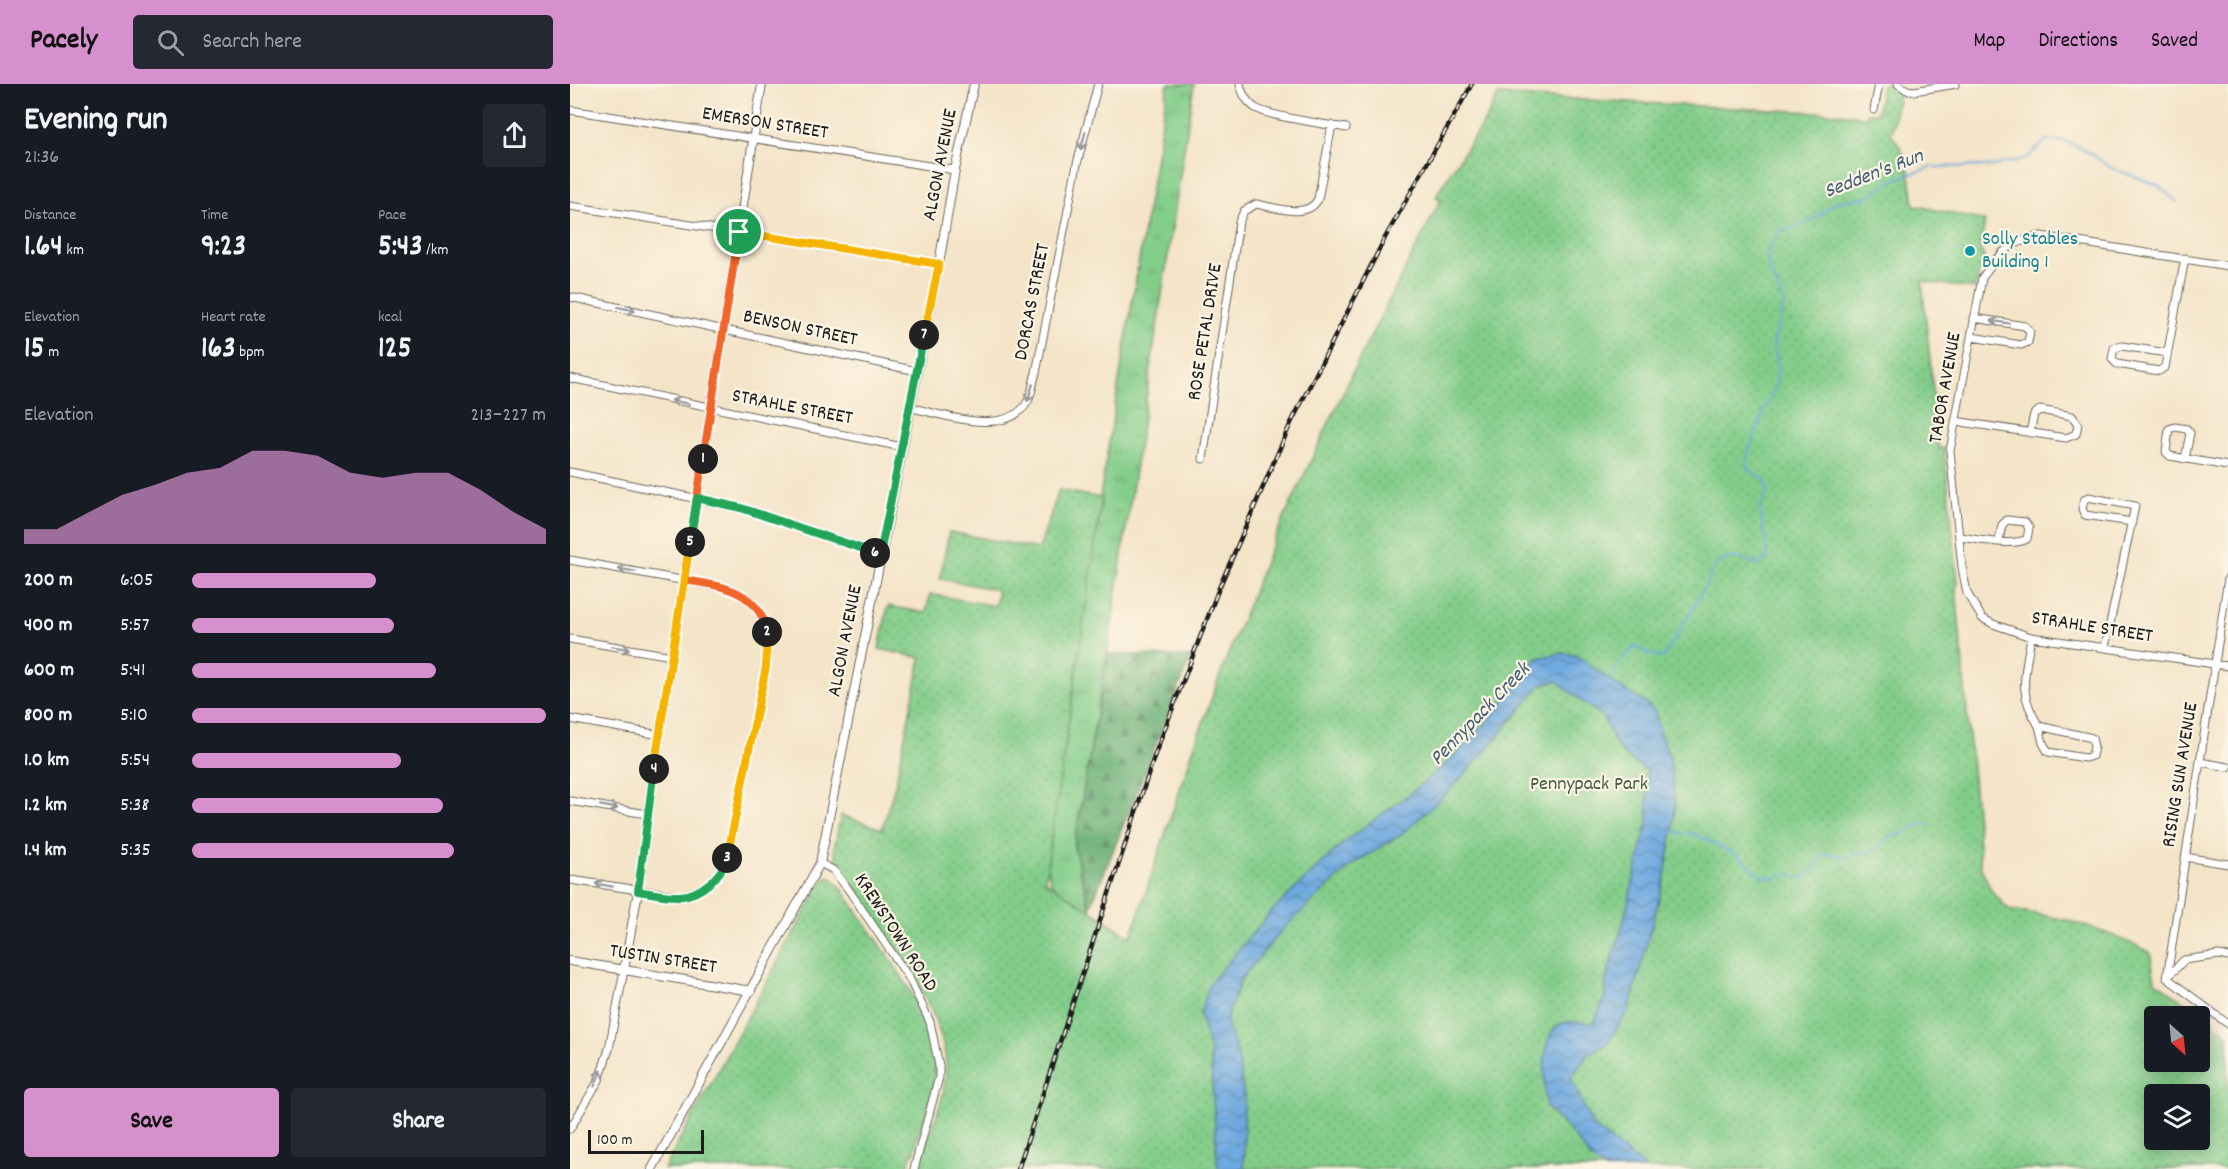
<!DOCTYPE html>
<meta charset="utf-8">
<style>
body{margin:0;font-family:Dekko,sans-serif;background:#242831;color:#f1f3f6;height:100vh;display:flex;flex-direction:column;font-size:22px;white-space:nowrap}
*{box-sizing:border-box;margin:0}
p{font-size:20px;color:#9ea1a6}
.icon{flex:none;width:33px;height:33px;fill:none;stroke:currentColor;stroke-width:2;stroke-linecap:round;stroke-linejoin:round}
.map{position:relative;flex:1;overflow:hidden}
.panel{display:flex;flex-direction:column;background:#171b24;width:570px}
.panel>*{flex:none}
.needle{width:39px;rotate:153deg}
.fabs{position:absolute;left:1574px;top:922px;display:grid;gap:12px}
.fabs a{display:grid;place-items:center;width:66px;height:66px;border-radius:6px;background:#171b24;box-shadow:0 3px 15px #0003;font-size:30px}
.scale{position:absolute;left:18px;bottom:15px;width:116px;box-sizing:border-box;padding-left:6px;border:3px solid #1c1c1c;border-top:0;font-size:16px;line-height:21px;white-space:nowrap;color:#1c1c1c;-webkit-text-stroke:4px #fcf5e5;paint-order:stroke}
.pin{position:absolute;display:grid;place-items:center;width:51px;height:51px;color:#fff;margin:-26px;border:3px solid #fff;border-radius:50%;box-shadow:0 2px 6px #0007}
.km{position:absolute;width:30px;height:30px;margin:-15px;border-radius:50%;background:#222;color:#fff;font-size:16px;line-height:30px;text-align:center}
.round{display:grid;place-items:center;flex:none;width:63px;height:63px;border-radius:6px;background:#242831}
.overview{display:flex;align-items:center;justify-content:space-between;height:102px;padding:0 24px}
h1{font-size:33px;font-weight:800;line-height:45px}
.stats{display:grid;grid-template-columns:repeat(3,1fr);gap:9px;height:102px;padding:6px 24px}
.stats div{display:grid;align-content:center}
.stats b{font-size:30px;font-weight:800}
.stats small{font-size:16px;font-weight:400}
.stats p{font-size:16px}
.chart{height:168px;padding:12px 24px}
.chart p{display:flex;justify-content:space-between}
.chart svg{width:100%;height:108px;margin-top:6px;fill:#d690ce;opacity:.7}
.button{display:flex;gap:12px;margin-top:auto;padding:12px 24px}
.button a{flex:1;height:69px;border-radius:6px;background:#d690ce;color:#111;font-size:24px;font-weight:800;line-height:69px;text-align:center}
.button a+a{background:#242831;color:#f1f3f6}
ul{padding:0 24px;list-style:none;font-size:20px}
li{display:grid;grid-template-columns:96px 72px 1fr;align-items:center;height:45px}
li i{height:15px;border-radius:8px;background:#d690ce}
header{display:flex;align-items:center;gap:36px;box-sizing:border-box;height:84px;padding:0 30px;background:#d690ce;color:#111}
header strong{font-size:28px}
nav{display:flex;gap:33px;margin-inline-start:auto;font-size:21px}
.search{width:420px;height:54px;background:#242831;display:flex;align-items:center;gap:15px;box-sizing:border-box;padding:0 21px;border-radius:6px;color:#9ea1a6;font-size:22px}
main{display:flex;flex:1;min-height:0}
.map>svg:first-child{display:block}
</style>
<header>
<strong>Pacely</strong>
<div class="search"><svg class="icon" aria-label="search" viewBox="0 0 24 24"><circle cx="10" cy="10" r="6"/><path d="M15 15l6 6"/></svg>Search here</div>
<nav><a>Map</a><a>Directions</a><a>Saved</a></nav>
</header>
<main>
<section class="panel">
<div class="overview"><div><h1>Evening run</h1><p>21:36</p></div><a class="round"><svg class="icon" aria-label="share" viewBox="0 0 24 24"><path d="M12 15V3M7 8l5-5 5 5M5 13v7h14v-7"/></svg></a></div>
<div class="stats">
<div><p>Distance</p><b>1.64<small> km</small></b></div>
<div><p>Time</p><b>9:23</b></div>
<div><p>Pace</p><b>5:43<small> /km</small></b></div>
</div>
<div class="stats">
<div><p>Elevation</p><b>15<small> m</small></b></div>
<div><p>Heart rate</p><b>163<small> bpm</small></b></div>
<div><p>kcal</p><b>125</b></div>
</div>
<div class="chart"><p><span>Elevation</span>213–227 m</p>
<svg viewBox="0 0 160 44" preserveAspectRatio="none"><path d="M0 44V38L10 38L20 31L30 24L40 20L50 15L60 13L70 6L80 6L90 8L100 15L110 17L120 15L130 15L140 22L150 31L160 38V44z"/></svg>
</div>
<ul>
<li><b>200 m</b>6:05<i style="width:52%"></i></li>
<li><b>400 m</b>5:57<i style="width:57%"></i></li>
<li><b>600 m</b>5:41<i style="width:69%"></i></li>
<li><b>800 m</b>5:10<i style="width:100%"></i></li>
<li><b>1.0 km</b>5:54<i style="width:59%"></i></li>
<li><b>1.2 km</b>5:38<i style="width:71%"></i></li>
<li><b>1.4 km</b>5:35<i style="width:74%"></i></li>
</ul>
<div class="button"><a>Save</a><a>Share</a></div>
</section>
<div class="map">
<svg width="1658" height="1085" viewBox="0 0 1658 1085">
<defs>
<pattern id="grass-tufts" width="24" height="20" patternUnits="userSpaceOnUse" patternTransform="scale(1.5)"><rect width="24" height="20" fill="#83cd8a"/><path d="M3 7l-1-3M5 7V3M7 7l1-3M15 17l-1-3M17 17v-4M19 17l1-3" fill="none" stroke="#71af76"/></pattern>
<pattern id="forest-firs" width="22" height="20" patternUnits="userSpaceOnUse" patternTransform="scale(1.5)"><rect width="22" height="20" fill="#6ab076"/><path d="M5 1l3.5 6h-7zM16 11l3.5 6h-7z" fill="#568e60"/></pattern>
<pattern id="park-dots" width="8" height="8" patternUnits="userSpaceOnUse" patternTransform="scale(1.5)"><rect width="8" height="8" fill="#83cd8a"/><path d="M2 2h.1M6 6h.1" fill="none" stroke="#71af76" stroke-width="1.8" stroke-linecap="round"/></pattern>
<pattern id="water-waves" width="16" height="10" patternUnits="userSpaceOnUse" patternTransform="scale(1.5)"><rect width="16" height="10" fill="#6ea9df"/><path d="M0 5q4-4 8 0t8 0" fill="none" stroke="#5a89b4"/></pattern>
</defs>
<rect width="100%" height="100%" fill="#fcf5e5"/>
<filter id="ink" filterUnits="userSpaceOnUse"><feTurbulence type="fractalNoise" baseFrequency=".0167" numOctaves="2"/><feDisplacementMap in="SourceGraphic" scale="12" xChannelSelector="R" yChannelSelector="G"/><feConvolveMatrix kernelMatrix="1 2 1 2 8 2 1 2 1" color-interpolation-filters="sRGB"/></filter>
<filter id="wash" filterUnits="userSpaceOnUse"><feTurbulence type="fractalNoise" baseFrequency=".008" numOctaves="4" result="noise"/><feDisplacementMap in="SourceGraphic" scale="24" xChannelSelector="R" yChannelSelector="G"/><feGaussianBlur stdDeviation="1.35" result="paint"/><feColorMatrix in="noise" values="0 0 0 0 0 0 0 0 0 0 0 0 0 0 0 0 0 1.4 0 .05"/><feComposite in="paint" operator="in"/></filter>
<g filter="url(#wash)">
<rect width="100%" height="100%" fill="#f4e4c8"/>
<!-- grass -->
<path fill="url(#grass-tufts)" stroke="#507453" stroke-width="1.5" d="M598,0H624L537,570L504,763L520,824L501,890L475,772L529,419Z"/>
<!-- forest -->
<path fill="url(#forest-firs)" stroke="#436649" stroke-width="1.5" d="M537,570L621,573L520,824L504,763Z"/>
<!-- park -->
<path fill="url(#park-dots)" stroke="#507453" stroke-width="1.5" fill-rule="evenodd" d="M1312,0H1322L1330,6L1321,50C1339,70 1341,95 1344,121L1415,137L1410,165L1416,176L1409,189L1405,205L1352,197L1369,365L1374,364L1388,499L1386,504L1411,784L1422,807L1439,826C1492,832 1533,845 1580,868L1585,897L1658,950V1085H350L354,1073L352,1072C361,1043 376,1015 376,984C376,920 300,830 266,775L264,764L271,731L312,745L325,702L351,574L309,565L318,522L356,529L360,510L425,522L428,506L370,495L379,448L469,465L489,406L532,414L475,797L561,853L623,666L653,583L706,451L789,275L871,115L866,113L870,104L916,35L928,11L1280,30L1296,34L1297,29H1307ZM1584,933H1629V978H1584ZM1584,1011H1629V1056H1584Z
M260,793C272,801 280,817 288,829C317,870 363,929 365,980C365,1000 360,1020 353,1039C350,1049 345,1058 345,1069H342L337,1085H94L250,801L254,795Z"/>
<!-- water -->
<path fill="url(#water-waves)" stroke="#45627e" stroke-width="1.5" d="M993,569L1007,572L1048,602L1080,622L1085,628L1090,650L1100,674L1105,716L1104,741L1094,797L1059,926L1037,960L1018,970L1001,994L1023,1042L1077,1085H1034L1022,1076L999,1046L976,1023C975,1002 967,944 996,938C1004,936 1016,939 1024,939L1035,913L1036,896L1054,836L1078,736L1077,687L1055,672L1045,658L1032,631L1016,621L987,597L971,601L913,670L879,707L831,751L783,780L712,846L671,895L656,936L668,972L674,1013V1085H648L640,967L630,930L640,899L702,827L773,759L833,715L879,677L918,637L967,574Z"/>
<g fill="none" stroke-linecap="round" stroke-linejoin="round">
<!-- stream -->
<path stroke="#6ea9df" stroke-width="2" d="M1036,595C1048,587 1053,569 1066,562L1081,571L1094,573L1126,519L1145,482L1157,474H1169L1188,481L1198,473L1190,424L1198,407L1195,396L1179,386L1177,373L1194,326L1204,307L1209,283L1203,261L1214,219L1199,185L1196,170L1210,146L1229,143L1247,133L1266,118L1297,113L1324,96L1361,83L1423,82L1457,74L1476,56L1498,58L1522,70L1539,83L1589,102L1607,118
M1102,748L1125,750L1165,770L1192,792L1205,794L1214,790L1233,794C1244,789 1247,776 1257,770L1280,773L1288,769L1302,768L1321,751L1326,752L1351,740L1362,741"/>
</g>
</g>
<g filter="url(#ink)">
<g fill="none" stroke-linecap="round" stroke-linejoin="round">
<defs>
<path id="minor" d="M670,0C672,9 677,18 684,23C697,33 757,40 776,44
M1328,0L1337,6L1344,7L1386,0
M0,26L385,86
M1304,26L1309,0
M0,122L369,180
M1658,182L1471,152C1438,158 1432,167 1412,194L1380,367L1392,483L1397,509L1412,534L1423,540L1461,553L1658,582
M0,213L347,287
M1402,253L1451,261L1458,258L1460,248L1455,242L1404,234
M1597,269L1552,262L1544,264L1542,275L1547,280L1589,287L1595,283L1615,174
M0,294L332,363
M339,323C371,330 438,355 458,317C462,309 463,298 466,289L507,80L528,0
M1385,337L1496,354L1506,350L1508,340L1502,332L1470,326L1464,330L1460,349
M633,375L669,138L674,127L686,120C704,123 738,136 748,115L762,41
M1615,375L1620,349L1617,345L1605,343L1599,345L1596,368L1600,372L1658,382
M0,388L171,424L310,470
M1389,453C1406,455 1443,463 1457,455L1459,444L1455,438L1437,436L1432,441L1429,457
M0,476L161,505C197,524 200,545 196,583L159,766C153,790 136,807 111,812L0,796
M1461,553C1455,590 1447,608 1469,642L1522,654L1524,663L1522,672L1515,674L1478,668L1473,659L1469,642
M0,555L102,572
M1535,563L1565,422L1518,413L1514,416L1512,425L1515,431L1562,438
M0,635L90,651
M1630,678L1658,683
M0,717L77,730
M1615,773L1658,780
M250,779L263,786L278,805L339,894L360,938L369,982V993L344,1085
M1597,894L1658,494
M1597,894L1658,940
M1597,894L1614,876L1649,871L1658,873
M0,1045L29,996L39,965L54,886"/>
<path id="tertiary" d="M0,877L181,907
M54,886L68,807L83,692L192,0
M82,1085L250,779L369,180L385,86L404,0"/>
</defs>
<!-- minor casing -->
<use href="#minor" stroke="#686258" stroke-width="9"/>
<!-- tertiary casing -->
<use href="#tertiary" stroke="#686258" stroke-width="10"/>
<!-- minor -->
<use href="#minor" stroke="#fff" stroke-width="7"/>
<!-- tertiary -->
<use href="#tertiary" stroke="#fff" stroke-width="8"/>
<defs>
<path id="rail" d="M448,1085L585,670L649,504L720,341L816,152L902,0"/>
</defs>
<!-- rail casing -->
<use href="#rail" stroke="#1c1c1c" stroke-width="4.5"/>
<!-- rail -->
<use href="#rail" stroke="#fcf5e5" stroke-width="2" stroke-dasharray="7" stroke-linecap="butt"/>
</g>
<!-- one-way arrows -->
<defs><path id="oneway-shaft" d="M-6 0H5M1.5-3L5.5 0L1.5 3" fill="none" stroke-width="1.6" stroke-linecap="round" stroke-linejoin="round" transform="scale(1.5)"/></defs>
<g stroke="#999">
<use href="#oneway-shaft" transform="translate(513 57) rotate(105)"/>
<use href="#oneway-shaft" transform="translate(57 225) rotate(12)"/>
<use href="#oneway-shaft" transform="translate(1430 238) rotate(-171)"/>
<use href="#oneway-shaft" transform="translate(460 309) rotate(108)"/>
<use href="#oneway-shaft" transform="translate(110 318) rotate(-168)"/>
<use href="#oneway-shaft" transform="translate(57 486) rotate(-170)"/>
<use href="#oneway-shaft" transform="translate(51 564) rotate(10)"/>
<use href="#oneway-shaft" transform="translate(39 723) rotate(10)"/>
<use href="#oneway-shaft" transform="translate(34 801) rotate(-170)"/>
<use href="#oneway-shaft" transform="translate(28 994) rotate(-67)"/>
</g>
</g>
<g fill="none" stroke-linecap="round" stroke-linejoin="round" filter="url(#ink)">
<defs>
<path id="split-1" d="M133,375L169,148"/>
<path id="split-2" d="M133,375L114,496C151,502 188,505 197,548"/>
<path id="split-3" d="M157,774L196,583L197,548"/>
<path id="split-4" d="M84,685L68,807C81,809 97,813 111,812C130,811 152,792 157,774"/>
<path id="split-5" d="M84,685L120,458"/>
<path id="split-6" d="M120,458L127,414L171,424L305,469"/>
<path id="split-7" d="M305,469L310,470L354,251"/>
<path id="split-8" d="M169,148L369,180L354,251"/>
</defs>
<!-- split-1 casing -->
<use href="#split-1" stroke="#fff" stroke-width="12"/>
<!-- split-2 casing -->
<use href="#split-2" stroke="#fff" stroke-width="12"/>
<!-- split-3 casing -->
<use href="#split-3" stroke="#fff" stroke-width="12"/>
<!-- split-4 casing -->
<use href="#split-4" stroke="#fff" stroke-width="12"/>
<!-- split-5 casing -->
<use href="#split-5" stroke="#fff" stroke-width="12"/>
<!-- split-6 casing -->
<use href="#split-6" stroke="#fff" stroke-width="12"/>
<!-- split-7 casing -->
<use href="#split-7" stroke="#fff" stroke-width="12"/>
<!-- split-8 casing -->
<use href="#split-8" stroke="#fff" stroke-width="12"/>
<!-- split-1 -->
<use href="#split-1" stroke="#f0652b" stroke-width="8"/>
<!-- split-2 -->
<use href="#split-2" stroke="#f0652b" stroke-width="8"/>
<!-- split-3 -->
<use href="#split-3" stroke="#f5b400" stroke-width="8"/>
<!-- split-4 -->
<use href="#split-4" stroke="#22a559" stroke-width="8"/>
<!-- split-5 -->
<use href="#split-5" stroke="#f5b400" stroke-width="8"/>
<!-- split-6 -->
<use href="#split-6" stroke="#22a559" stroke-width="8"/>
<!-- split-7 -->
<use href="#split-7" stroke="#22a559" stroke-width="8"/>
<!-- split-8 -->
<use href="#split-8" stroke="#f5b400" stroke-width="8"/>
</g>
<!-- markers -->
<circle fill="#0f9aa8" stroke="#fcf5e5" stroke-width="2" cx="1400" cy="167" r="6"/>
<g text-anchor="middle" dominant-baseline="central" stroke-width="4.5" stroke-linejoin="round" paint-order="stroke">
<!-- street labels -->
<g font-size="20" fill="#1c1c1c" stroke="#fcf5e5">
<text transform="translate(195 40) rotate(9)">EMERSON STREET</text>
<text transform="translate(371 81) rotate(-79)">ALGON AVENUE</text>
<text transform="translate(463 218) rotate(-79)">DORCAS STREET</text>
<text transform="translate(230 245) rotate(12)">BENSON STREET</text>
<text transform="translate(636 248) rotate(-81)">ROSE PETAL DRIVE</text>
<text transform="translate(1376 304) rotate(-80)">TABOR AVENUE</text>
<text transform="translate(222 324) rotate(11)">STRAHLE STREET</text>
<text transform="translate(1522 544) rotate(9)">STRAHLE STREET</text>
<text transform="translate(276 557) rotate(-79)">ALGON AVENUE</text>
<text transform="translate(1611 691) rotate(-81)">RISING SUN AVENUE</text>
<text transform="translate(325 849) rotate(57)">KREWSTOWN ROAD</text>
<text transform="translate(93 876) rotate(9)">TUSTIN STREET</text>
</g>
<!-- culture labels -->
<g font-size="20" fill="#0d838f" stroke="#fcf5e5" text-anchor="start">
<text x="1412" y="156">Solly Stables<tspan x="1412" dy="23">Building 1</tspan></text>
</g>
<!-- park labels -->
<g font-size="20" fill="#405a42" stroke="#fcf5e5">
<text x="1019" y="701">Pennypack Park</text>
</g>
<!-- water labels -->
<g font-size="21" font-style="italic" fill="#415b74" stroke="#fcf5e5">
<text transform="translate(1304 91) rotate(-21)">Sedden's Run</text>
<text transform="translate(911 631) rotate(-46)">Pennypack Creek</text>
</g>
</g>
</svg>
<div class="fabs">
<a><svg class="needle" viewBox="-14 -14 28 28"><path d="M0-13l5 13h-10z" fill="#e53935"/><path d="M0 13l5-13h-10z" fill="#9ea1a6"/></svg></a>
<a><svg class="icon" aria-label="layers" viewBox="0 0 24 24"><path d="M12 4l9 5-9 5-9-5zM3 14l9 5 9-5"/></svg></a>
</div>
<div class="scale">100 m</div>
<div class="pin" style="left:169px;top:148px;background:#1e9e55"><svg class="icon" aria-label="arrive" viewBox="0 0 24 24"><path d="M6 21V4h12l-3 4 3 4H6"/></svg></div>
<b class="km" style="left:133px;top:375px">1</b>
<b class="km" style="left:197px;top:548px">2</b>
<b class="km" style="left:157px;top:774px">3</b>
<b class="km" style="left:84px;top:685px">4</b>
<b class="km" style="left:120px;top:458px">5</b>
<b class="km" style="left:305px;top:469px">6</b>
<b class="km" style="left:354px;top:251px">7</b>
</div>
</main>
